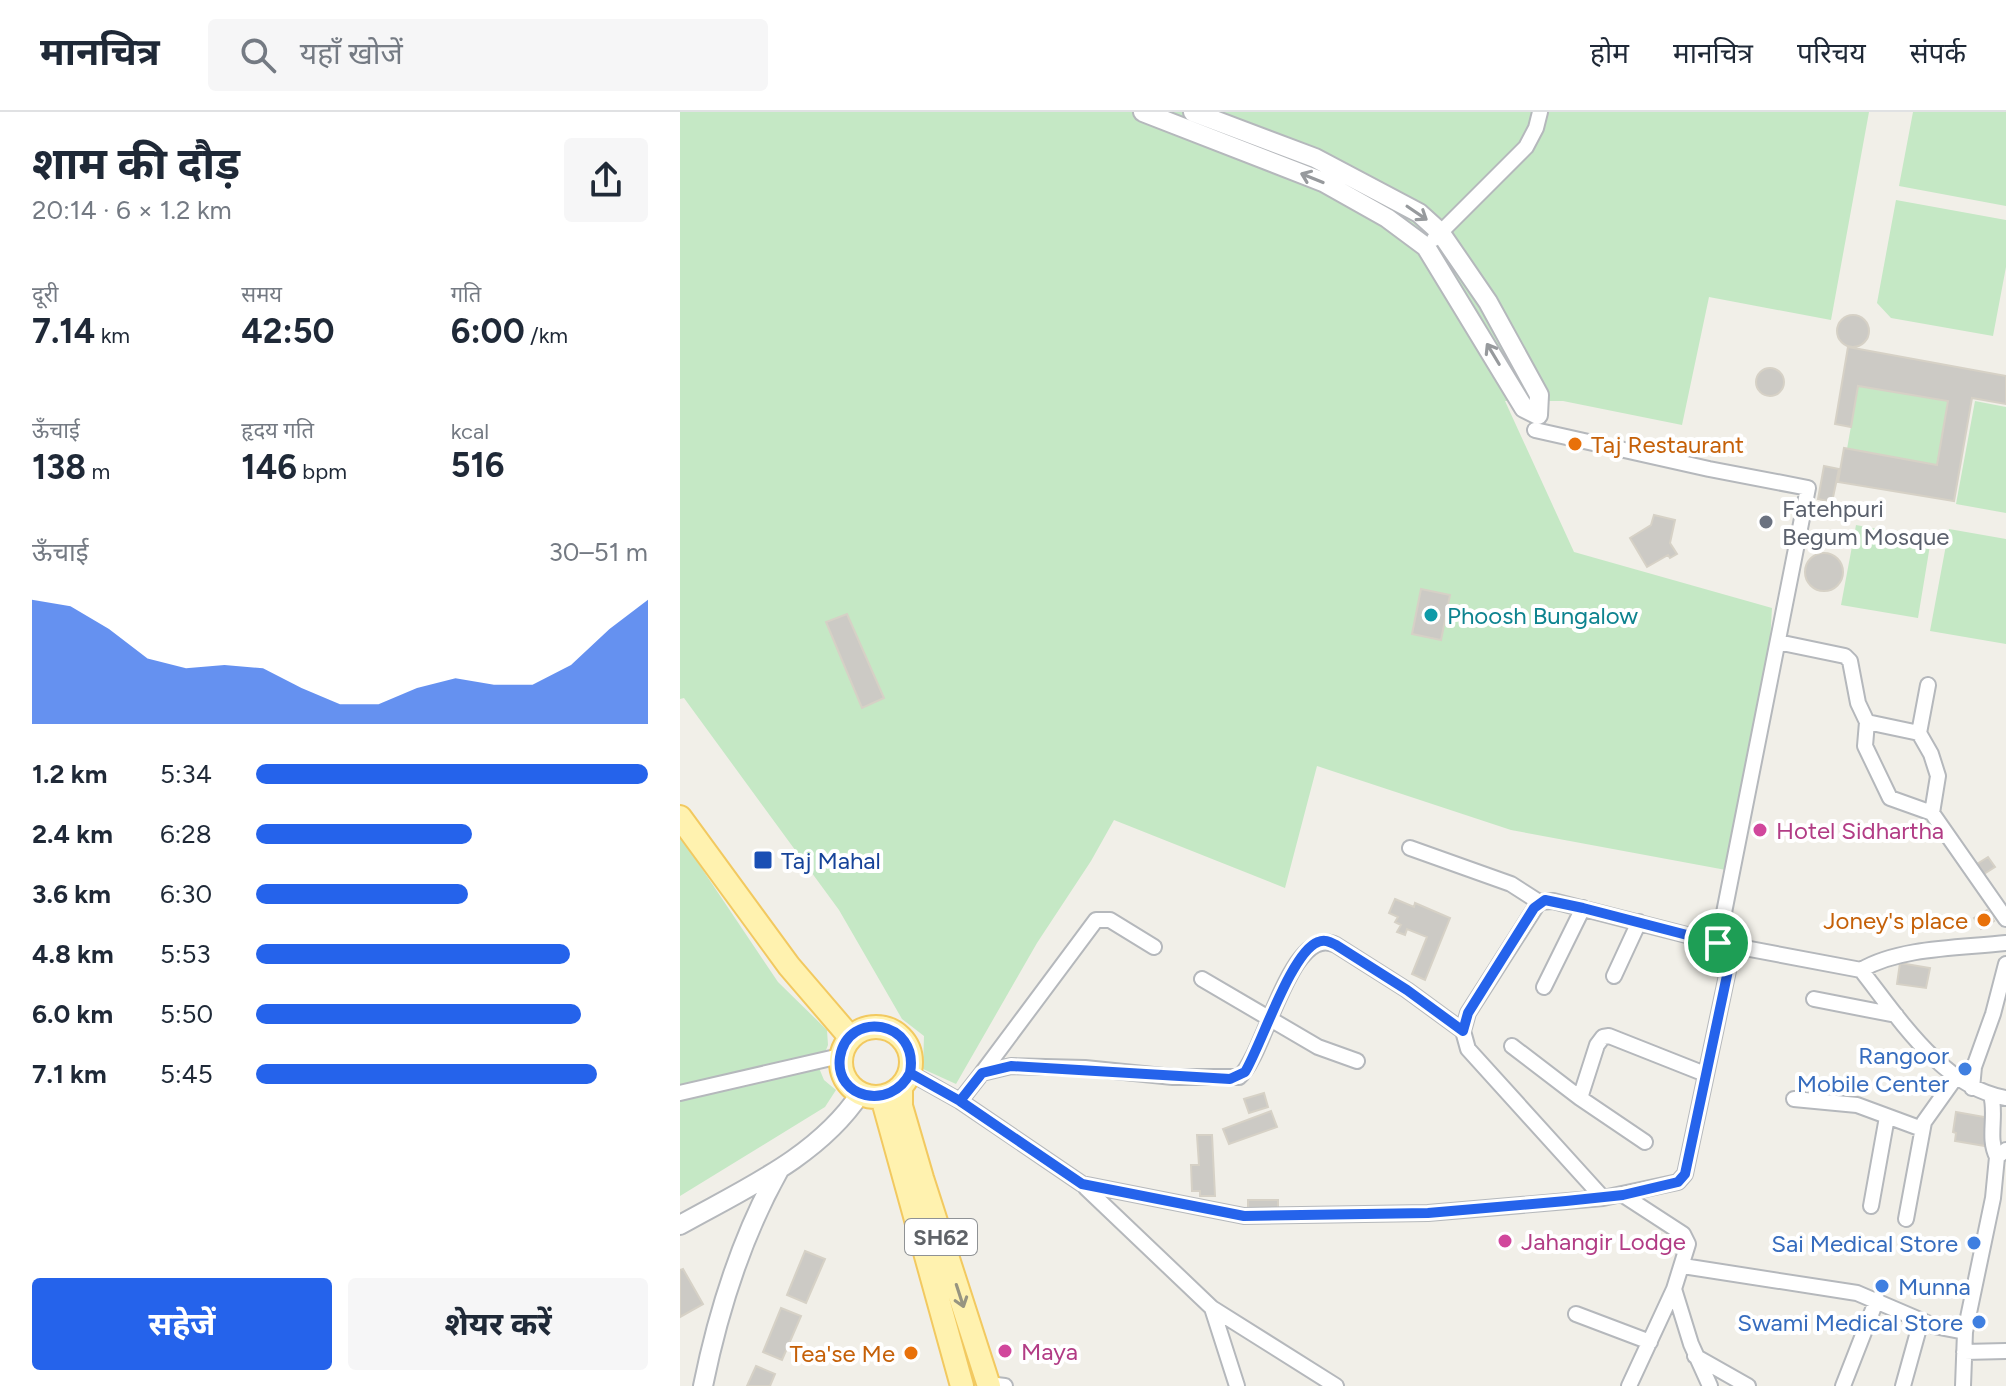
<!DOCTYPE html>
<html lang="hi">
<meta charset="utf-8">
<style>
body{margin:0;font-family:Figtree,"Noto Sans Devanagari",sans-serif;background:#f6f6f7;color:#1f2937;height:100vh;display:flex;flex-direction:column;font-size:30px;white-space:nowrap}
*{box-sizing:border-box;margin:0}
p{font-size:26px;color:#747a83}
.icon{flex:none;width:44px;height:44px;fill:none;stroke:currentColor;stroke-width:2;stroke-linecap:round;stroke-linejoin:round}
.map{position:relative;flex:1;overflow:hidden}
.side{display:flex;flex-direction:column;background:#fff;width:680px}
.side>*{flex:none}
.pin{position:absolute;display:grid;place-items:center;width:68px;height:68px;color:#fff;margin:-34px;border:4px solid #fff;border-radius:50%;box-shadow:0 2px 8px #0007}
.round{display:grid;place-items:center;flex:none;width:84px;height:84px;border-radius:8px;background:#f6f6f7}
.headline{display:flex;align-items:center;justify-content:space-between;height:136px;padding:0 32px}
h1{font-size:44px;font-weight:700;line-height:60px}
.stats{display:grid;grid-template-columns:repeat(3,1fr);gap:12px;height:136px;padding:8px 32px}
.stats div{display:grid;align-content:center}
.stats b{font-size:34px;font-weight:700}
.stats small{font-size:22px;font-weight:400}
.stats p{font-size:22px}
.chart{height:224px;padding:16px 32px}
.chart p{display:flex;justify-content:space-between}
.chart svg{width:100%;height:144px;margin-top:8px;fill:#2563eb;opacity:.7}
.primary-button{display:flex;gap:16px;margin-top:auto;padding:16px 32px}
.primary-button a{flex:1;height:92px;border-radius:8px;background:#2563eb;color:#fff;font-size:32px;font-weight:700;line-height:92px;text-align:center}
.primary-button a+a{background:#f6f6f7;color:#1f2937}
ul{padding:0 32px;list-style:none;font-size:26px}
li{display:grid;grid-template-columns:128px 96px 1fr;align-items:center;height:60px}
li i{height:20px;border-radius:10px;background:#2563eb}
header{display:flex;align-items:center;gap:48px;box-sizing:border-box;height:112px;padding:0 40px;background:#fff;border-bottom:2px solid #e0e1e3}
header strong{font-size:38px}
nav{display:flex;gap:44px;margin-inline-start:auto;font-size:28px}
.search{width:560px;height:72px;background:#f6f6f7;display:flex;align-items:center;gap:20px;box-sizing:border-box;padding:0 28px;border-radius:8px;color:#747a83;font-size:30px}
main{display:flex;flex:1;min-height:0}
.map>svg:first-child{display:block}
</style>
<header>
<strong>मानचित्र</strong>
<div class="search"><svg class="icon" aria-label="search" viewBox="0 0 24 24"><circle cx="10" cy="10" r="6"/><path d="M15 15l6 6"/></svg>यहाँ खोजें</div>
<nav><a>होम</a><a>मानचित्र</a><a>परिचय</a><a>संपर्क</a></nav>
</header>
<main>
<section class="side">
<div class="headline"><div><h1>शाम की दौड़</h1><p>20:14 · 6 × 1.2 km</p></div><a class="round"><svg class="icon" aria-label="share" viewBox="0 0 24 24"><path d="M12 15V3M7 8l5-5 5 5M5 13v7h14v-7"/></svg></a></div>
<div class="stats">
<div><p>दूरी</p><b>7.14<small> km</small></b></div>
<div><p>समय</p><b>42:50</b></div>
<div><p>गति</p><b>6:00<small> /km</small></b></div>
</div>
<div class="stats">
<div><p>ऊँचाई</p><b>138<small> m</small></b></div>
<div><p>हृदय गति</p><b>146<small> bpm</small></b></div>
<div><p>kcal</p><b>516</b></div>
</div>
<div class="chart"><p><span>ऊँचाई</span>30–51 m</p>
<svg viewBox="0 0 160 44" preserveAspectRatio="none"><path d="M0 44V6L10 8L20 15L30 24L40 27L50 26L60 27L70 33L80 38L90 38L100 33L110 30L120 32L130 32L140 26L150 15L160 6V44z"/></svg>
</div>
<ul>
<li><b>1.2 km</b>5:34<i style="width:100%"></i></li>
<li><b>2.4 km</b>6:28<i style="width:55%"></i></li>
<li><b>3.6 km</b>6:30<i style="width:54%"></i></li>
<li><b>4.8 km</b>5:53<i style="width:80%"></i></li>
<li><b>6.0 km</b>5:50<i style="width:83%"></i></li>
<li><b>7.1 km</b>5:45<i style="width:87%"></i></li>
</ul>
<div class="primary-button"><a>सहेजें</a><a>शेयर करें</a></div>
</section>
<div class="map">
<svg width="1326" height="1274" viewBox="0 0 1326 1274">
<rect width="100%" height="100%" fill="#f1efe8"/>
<!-- green -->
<path fill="#c5e8c5" d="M0,0H1189L1151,208L1029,185L1002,313L883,289H825L894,440L1092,496L1090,531L1046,758L831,718L637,654L605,776L434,708L411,749L357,831L276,972L243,957L244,924L222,907L159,798L4,586L0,587Z
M1233,0H1326V94L1219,74Z
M1216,88L1326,108V155L1313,224L1211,206L1197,191Z
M1178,274L1268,289L1257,353L1167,337Z
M1295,289L1326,295V401L1276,392Z
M1176,413L1251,427L1238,506L1161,493Z
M1269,417L1326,427V532L1250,519Z
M0,724L98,870L147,918L148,933L139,956L144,968L156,978L145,995L0,1084Z"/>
<!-- building -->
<path fill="#cccac5" stroke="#d6d1c6" stroke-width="2" d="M1157 219a16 16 0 1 1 32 0a16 16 0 1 1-32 0Z
M1168,235L1326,264V292L1292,286L1274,389L1158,370L1164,336L1257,353L1268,289L1178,274L1171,315L1155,312Z
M1076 270a14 14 0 1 1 28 0a14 14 0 1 1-28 0Z
M1144,354L1159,357L1152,390L1138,387Z
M974,403L995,408L990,431L997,442L990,446L988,443L967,455L950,426L971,413Z
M1125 460a19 19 0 1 1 38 0a19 19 0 1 1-38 0Z
M741,477L770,483L761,528L732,522Z
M167,502L204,586L182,596L146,510Z
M1308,745L1315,755L1304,762L1297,752Z
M715,787L734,795L735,791L770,806L745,868L732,862L747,825L727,817L725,823L717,820L721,813L715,810L718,805L709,801Z
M1307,798L1314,809L1301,817L1294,806Z
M1220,851L1250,856L1246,876L1217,872Z
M584,981L588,995L569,1001L564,987Z
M591,999L597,1015L549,1032L543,1017Z
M1276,1000L1310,1006L1305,1034L1275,1029L1276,1021L1273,1020Z
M517,1023H532L535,1084H520V1079H512L511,1053H519Z
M568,1088H598V1100H568Z
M125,1139L145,1147L126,1191L107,1183Z
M3,1157L23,1192L0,1205V1158Z
M101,1196L121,1204L102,1248L83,1240Z
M76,1254L95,1262L90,1274H67Z"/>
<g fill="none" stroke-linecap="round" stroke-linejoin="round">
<defs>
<path id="minor" d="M754,127L846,35L856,16L860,0
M855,318L1029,357L1128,376L1038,831
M1098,530L1165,544L1170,549L1178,591L1187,610L1185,634L1210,686L1252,701L1326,807
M1248,573L1239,621L1251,642L1258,664L1252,701
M1187,610L1239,621
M730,736L831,772L859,790
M1181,858C1218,905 1263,976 1326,986
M934,864L959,810
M522,867L638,935L677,949
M864,875L903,796
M1134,887L1216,903
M832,934L900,986L965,1030
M230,961L280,989L402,1072L564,1104L748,1101L923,1086L998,1070L1005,1062L1053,835
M302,961L416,808H430L474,835
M1292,976L1294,955L1313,902L1326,852
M0,981L160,944
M1311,983C1317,1003 1307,1026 1317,1045
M900,986L917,933L923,925L929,924L1025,962
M1114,987L1177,993L1242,1017
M280,989L302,961L331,954L405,956L493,965H559C585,945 610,810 656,833L727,878L783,919
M406,1076L532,1196L656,1274
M943,1083L1003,1122L1008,1132L994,1177L949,1274
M923,1086L788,937L783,919L788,901L859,790L873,789L1038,831L1181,858C1220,835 1281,836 1326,831
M1191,1094L1207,1005
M1226,1107L1244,1010L1276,965
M1003,1154L1177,1181L1254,1214L1285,1220
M994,1177L1011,1232L1030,1274
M532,1196L557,1274
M896,1202L970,1230
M1284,1240L1326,1239
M1015,1244L1068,1274
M308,1272L325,1274
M1163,1274L1197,1187
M1223,1274L1241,1209
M1283,1274L1285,1220L1313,1086L1317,1045L1326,1038"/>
<path id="tertiary" d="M463,0L643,70L707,106L746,135L844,296L858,303L859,283L808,190L760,120L739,101L635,46L513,0
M0,1113C64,1077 138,1045 180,982
M23,1274C38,1200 62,1124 99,1058"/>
<path id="primary" d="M0,705L109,854L170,925
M161 950a35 35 0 1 1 70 0a35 35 0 1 1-70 0Z
M221,975V994L242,1066L309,1274
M202,985L282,1274"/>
</defs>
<!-- minor casing -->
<use href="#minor" stroke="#b5b8bc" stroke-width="18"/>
<!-- tertiary casing -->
<use href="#tertiary" stroke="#b5b8bc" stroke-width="22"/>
<!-- primary casing -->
<use href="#primary" stroke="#f2c960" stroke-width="26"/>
<!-- minor -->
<use href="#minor" stroke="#fff" stroke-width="14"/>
<!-- tertiary -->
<use href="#tertiary" stroke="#fff" stroke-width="18"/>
<!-- primary -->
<use href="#primary" stroke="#fff2af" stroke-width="22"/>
</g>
<!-- one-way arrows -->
<defs><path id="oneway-shaft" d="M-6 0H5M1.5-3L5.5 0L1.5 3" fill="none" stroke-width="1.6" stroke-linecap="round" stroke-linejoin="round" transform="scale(2)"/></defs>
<g stroke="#979a9d">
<use href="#oneway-shaft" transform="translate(632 66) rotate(-158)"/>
<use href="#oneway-shaft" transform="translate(737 101) rotate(34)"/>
<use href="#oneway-shaft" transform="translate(813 242) rotate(-121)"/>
</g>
<use stroke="#979581" href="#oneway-shaft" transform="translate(280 1184) rotate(72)"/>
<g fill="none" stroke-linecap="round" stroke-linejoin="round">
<defs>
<path id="route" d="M1038,831L903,796L865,788L854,796L788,901L783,919L727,878L656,833C650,830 645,827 638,830C611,840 581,934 565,960L550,967L331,954L302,961L280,989L230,961C211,999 154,987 160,945C168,897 240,908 230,961L280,989L402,1072L564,1104L748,1101L886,1089L943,1083L998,1070L1005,1062L1053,835L1038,831"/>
</defs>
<!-- route casing -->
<use href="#route" stroke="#fff" stroke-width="16"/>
<!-- route -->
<use href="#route" stroke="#2563eb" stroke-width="10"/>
</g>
<!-- markers -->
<g fill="#e8710a" stroke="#fff" stroke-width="3">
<circle cx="895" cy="332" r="8"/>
<circle cx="1304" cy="808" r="8"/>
<circle cx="231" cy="1241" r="8"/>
</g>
<circle fill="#6b7280" stroke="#fff" stroke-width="3" cx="1086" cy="410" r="8"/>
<circle fill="#0f9aa8" stroke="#fff" stroke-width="3" cx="751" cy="503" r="8"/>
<g fill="#d1479c" stroke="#fff" stroke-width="3">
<circle cx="1080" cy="718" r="8"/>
<circle cx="825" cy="1129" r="8"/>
<circle cx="325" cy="1239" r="8"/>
</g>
<rect fill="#1a4fb4" stroke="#fff" stroke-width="3" x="73" y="738" width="20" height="20" rx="4"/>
<g fill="#3f7fe0" stroke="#fff" stroke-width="3">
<circle cx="1285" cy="957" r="8"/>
<circle cx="1294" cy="1131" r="8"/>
<circle cx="1202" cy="1174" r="8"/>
<circle cx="1299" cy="1210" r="8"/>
</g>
<g text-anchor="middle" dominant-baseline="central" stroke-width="8" stroke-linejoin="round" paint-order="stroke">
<!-- shield labels -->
<rect fill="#fff" stroke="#8f9295" stroke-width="2" x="225" y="1107" width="72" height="36" rx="6"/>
<g font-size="22" font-weight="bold" fill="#5f6368">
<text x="261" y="1125">SH62</text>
</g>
<!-- food labels -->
<g font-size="24" fill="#c56008" stroke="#fff" text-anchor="end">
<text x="911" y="332" text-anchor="start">Taj Restaurant</text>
<text x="1288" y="808">Joney's place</text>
<text x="215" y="1241">Tea'se Me</text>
</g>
<!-- worship labels -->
<g font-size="24" fill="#5b616d" stroke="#fff" text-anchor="start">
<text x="1102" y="396">Fatehpuri<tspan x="1102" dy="28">Begum Mosque</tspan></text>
</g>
<!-- culture labels -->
<g font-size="24" fill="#0d838f" stroke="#fff" text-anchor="start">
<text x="767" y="503">Phoosh Bungalow</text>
</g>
<!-- hotel labels -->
<g font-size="24" fill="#b23c85" stroke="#fff" text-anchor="start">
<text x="1096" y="718">Hotel Sidhartha</text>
<text x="841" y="1129">Jahangir Lodge</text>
<text x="341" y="1239">Maya</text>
</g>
<!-- transit labels -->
<g font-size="24" fill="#164399" stroke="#fff" text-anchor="start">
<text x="101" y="748">Taj Mahal</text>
</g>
<!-- shop labels -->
<g font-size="24" fill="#366cbe" stroke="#fff" text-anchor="end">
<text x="1269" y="943">Rangoor<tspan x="1269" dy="28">Mobile Center</tspan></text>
<text x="1278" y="1131">Sai Medical Store</text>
<text x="1218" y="1174" text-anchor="start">Munna</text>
<text x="1283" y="1210">Swami Medical Store</text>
</g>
</g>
</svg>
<div class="pin" style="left:1038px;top:831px;background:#1e9e55"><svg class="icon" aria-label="arrive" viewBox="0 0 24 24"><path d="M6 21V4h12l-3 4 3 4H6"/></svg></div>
</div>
</main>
